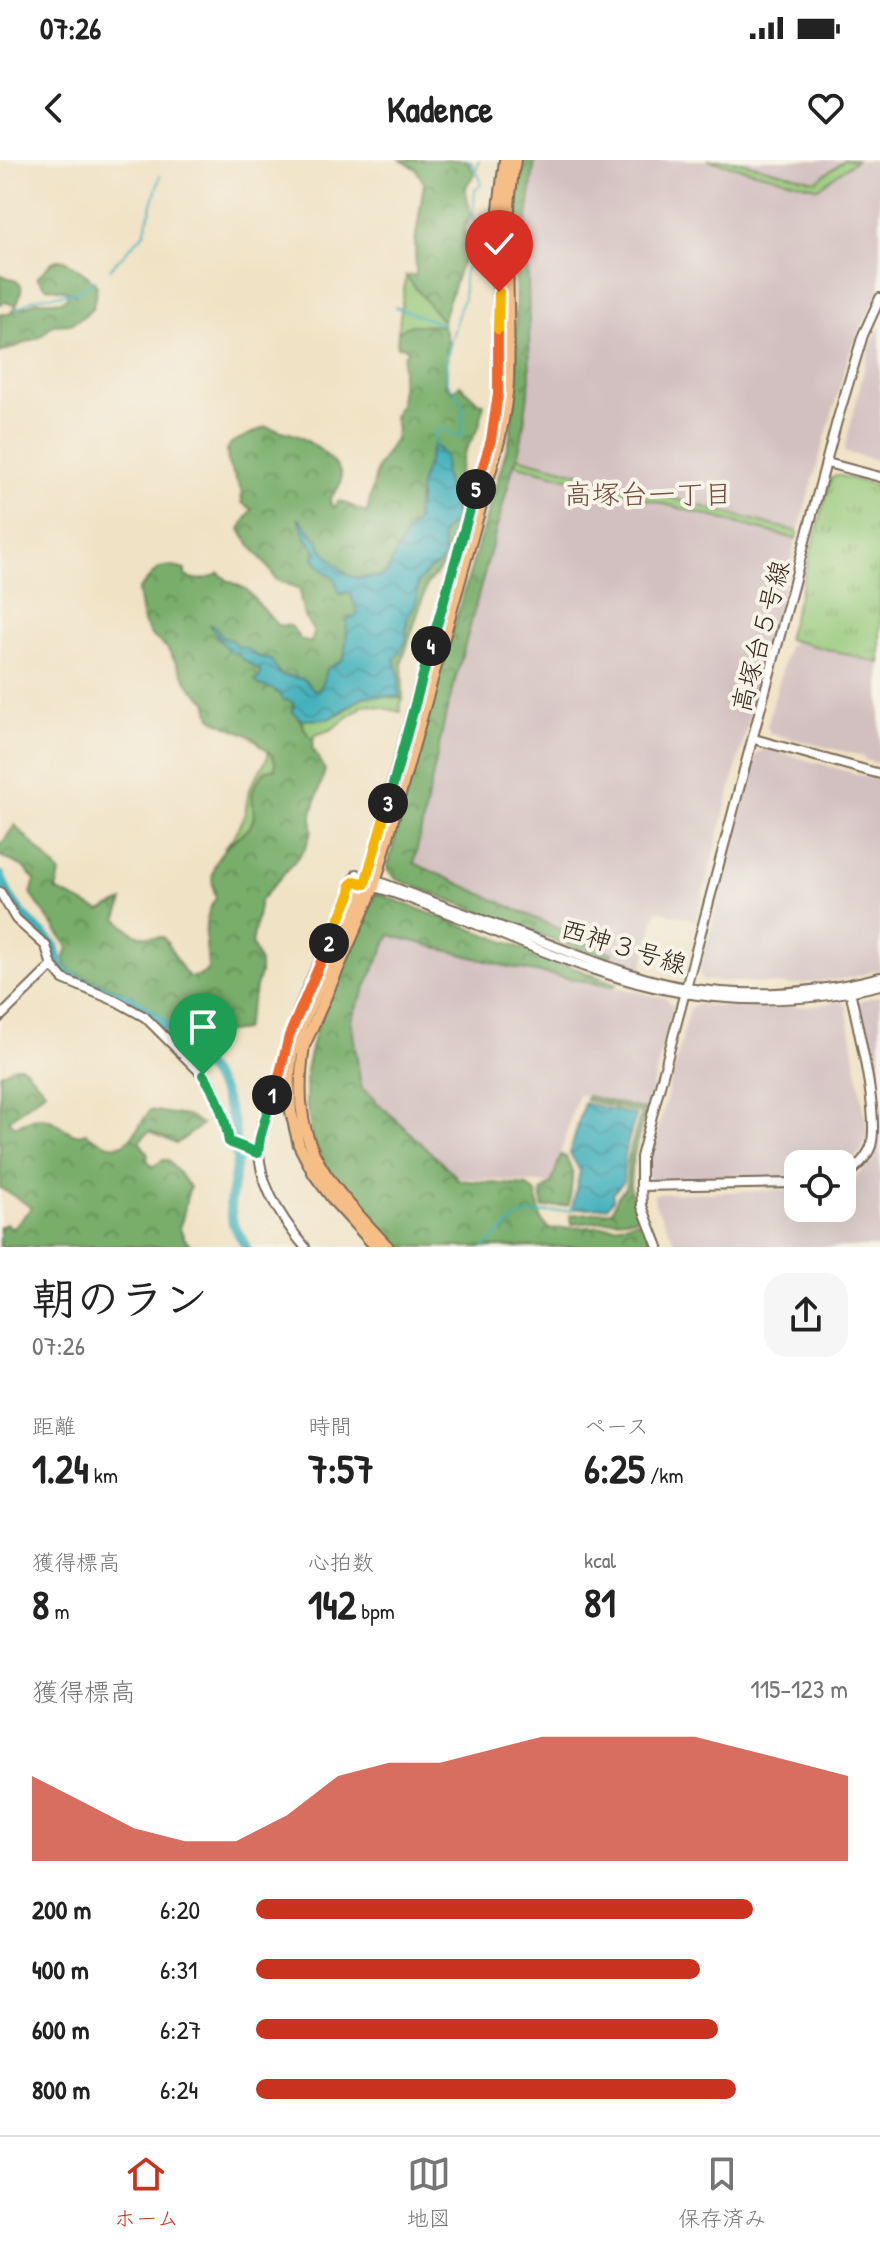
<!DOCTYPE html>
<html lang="ja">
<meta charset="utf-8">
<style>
body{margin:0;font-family:"Patrick Hand","Klee One",sans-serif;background:#f6f6f6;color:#222;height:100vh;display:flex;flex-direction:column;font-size:30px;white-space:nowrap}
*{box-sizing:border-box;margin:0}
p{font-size:26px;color:#767676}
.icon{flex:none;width:44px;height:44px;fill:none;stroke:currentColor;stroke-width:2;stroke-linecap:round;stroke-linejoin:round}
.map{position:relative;height:1087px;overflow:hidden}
.details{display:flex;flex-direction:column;background:#fff;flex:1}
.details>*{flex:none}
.buttons{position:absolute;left:784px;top:990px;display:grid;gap:16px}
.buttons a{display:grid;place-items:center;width:72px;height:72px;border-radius:16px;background:#fff;box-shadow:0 8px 32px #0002;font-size:40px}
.pin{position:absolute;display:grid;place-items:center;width:68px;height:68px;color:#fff;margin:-82px -34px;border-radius:50% 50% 50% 0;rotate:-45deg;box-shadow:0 0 8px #0007}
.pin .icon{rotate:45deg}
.km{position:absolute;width:40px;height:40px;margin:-20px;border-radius:50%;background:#222;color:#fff;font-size:22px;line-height:40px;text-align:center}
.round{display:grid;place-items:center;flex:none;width:84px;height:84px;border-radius:24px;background:#f6f6f6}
.summary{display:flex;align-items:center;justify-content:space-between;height:136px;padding:0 32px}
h1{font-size:44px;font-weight:700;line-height:60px}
.figures{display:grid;grid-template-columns:repeat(3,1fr);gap:12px;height:136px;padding:8px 32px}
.figures div{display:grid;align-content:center}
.figures b{font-size:40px;font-weight:700}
.figures small{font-size:22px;font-weight:400}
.figures p{font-size:22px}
.chart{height:224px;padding:16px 32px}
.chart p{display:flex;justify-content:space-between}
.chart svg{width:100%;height:144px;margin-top:8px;fill:#c8321e;opacity:.7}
ul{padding:0 32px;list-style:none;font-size:26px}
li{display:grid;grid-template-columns:128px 96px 1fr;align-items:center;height:60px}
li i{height:20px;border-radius:10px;background:#c8321e}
.status{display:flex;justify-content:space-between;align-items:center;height:56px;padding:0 40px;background:#fff;direction:ltr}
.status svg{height:22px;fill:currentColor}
header{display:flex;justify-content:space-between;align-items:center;height:104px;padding:0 32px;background:#fff;font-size:36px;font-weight:700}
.menu{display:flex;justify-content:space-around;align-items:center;height:112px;border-top:2px solid #e0e0e0;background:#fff;font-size:22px;color:#767676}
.menu a{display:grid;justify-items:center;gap:4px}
.menu .active{color:#c8321e}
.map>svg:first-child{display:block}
</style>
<div class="status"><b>07:26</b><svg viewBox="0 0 49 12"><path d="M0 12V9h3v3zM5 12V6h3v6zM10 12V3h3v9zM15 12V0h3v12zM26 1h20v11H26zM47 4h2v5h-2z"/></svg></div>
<header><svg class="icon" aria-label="back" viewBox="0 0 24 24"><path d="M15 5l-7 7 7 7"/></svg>Kadence<svg class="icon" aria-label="heart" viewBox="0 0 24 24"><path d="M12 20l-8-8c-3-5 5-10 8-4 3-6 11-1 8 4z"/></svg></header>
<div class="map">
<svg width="880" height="1087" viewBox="0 0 880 1087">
<defs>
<pattern id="forest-crowns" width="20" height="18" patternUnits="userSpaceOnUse" patternTransform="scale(2)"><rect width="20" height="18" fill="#78ad6a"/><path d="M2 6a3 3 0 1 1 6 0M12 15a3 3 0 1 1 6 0" fill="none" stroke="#648d57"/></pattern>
<pattern id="park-tufts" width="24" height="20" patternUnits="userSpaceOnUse" patternTransform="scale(2)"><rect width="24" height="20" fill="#96c97a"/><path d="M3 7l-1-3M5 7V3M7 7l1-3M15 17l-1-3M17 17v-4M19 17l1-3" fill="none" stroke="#7ca363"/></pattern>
<pattern id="water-waves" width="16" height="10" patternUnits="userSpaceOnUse" patternTransform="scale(2)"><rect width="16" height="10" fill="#41b0bc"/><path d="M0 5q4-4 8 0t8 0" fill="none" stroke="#388f98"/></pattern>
</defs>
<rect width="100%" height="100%" fill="#f7f3e8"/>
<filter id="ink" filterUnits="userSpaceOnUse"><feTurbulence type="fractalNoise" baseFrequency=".0125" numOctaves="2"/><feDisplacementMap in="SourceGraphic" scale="16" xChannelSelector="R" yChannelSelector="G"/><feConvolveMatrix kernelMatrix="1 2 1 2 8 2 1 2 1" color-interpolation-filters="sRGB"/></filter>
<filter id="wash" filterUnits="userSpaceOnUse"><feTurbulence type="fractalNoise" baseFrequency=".006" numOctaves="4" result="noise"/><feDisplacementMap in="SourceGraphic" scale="32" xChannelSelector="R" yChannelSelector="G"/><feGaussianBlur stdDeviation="1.8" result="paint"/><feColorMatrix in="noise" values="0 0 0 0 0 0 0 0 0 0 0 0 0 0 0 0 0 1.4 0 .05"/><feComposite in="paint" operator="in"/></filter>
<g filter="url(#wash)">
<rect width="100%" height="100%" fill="#f0e2c5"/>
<!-- industrial -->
<path fill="#d2bfbf" d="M535,0H708L819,28L856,0H880V129L851,188L798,372L518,297L530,220L527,58Z
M733,0H844L816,22Z
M880,167V301L844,292L870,185Z
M514,304L796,379L696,761L657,750L642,809L610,798L612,793L414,703L445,558Z
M792,480L880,503V604L865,600L863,596L771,574L767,567L788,486H791Z
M765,588L880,621V810L844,819L790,825L703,820L699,811L756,595Z
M390,775L505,806L666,838L673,847L646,950L578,934L551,1024L457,1017L361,927L351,859Z
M880,836V956L859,843L863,840Z
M839,841L846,845L868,974L861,991L848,1006L842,1009V1004H798V1016L653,1021L647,1015L651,996L690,848L698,844L731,847H781L814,846Z
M880,971V1087H678L655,1044L654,1034L798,1030V1048H842V1024L851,1021L873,1000L877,988Z"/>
<!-- grass -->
<path fill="#96c97a" stroke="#687a4c" stroke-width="2" d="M708,0H733L816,21L844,0H856L819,28Z
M406,116L442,161L443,166L410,165L398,172Z
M518,297L798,372L796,379L514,304Z
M369,535L403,539L400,545L401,552L370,545L363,546L332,569L315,575L313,579L306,574L302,560C314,558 328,560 341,553C352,547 356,538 369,535Z
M268,590L276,602V609L267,610L264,612L253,634L255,653L250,667L224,688L232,679L245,655L249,629L268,597Z"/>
<!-- forest -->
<path fill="url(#forest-crowns)" stroke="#5a6c44" stroke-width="2" d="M401,0H467L475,15C458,30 470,38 471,57L464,69L465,75L475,82L460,107L442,161L406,116L416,115L415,83L424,23L416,9Z
M522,0H535L527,58L530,220L522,277L518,297L514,304L445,558L414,703L612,793L610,798L556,781L434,734L396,719L387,709L428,553L510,277L516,218L515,40Z
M59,99L64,100L88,116L97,126L93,147L86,155L71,164L53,165L40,177L0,193V154H9L16,147L23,148L37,141H61L67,137V131L46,127L37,118L52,102Z
M0,114C21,124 27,120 16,146L6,142L0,144Z
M410,165L443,166L448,180L446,225L453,232L460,225L478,242L484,243L479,267L464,293L455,328L460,349L457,363L441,408L427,425L402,502L403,539L399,537V516L394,498L406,481L407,458L416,443L418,422L430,409L444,398L442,374L456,357L444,314L445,297L435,284C426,309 415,335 417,361C402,375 398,392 389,409C384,419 377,417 367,417C361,418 355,419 349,416C331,406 313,375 300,359L306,379L314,385L316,402L328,414L334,417L341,434L350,432L358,453L354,457L348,458L346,493L341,501L326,510L325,521L319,529L314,530C303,520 298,515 282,516L267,498L256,496L247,489L237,486L230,480L223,478L211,465L219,480L228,487V490L236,492L260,511V517L256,519L294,543L292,550C304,561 302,571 314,580L312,587L325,610L312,653V670L305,689L260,741L252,784L260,803V813L244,870L182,878L156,852L122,832L73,812L67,807L64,799L68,788L66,784L31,734L35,720L22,706L0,696V686L15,665L56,708L60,714L56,730L100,751L123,741L117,758C135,777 137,777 163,777C173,790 178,805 189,817C197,817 203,816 208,809C207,784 200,760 216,738C207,713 215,695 236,679C240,675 247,671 250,667C258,655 250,643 253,631C255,623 262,615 267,610L275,609C277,597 270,592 261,586C253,572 225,569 211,557L207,541L192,529L167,488L151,475L143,463L138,430C157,411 156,401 185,410V416C199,421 206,421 219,413L227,420L246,429L277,465L291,466L301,480L311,483L314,472C304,458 300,446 300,429L276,420C266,400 248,387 240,369L252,349L242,343L241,329L228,304L227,290L231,283L265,267C277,270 291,272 302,278C313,284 341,304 341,317C342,325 335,332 330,338L331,345L335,347L338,342L341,341L367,353L377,308L395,279L397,269L394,257L400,244L403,197L408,190L403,186L397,187L398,172Z
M376,733L617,824L613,827L505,806L390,775L351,859L361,927L457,1017V1020L527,1026L536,1033L541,1059L549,1069L615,1066L638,1061L645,1064L653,1087H399L328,1010L312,978L306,943V910L314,875Z
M15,906H21L25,908L45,931L9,960L15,966C23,963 31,958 39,958C58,957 71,981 86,973C125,999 128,982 150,950L191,957L202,965L176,984L150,971L139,981L148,994L147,999L152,1007L163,1000H168L190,1027C184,1041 186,1054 179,1067L185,1079L193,1087H0V1067L7,1064L13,1069L31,1048C21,1039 11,1035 0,1028V914Z
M587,936L646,950C640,974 618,1032 639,1051L636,1058L572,1064L570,1055L612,1051L618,1036L626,1027L628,998L641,953L586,940Z
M561,995L566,997L573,1012L569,1045L543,1048L541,1032L551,1024Z"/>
<!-- park -->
<path fill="url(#park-tufts)" stroke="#687a4c" stroke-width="2" d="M837,315L880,326V503L787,479L831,319Z"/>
<!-- water -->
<path fill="url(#water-waves)" stroke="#3e6d6d" stroke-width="2" d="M434,284L445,297L444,314L456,357L442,374L444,397L438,405L430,409L418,422L416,443L407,458L406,481L399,494L394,498L399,516V537L365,536L329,559L302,560L292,551L294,545L291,541L284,540L277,531L259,525L255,520L260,517V510L241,498L237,492H229L209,464L215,467L223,478L233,481L237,486L247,489L256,496L271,500L280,515L303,519L314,530L319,529L324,521L326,510C331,506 339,503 343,499C347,493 346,467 348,458L354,457L358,453L350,432L340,433L334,418C326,413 318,405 314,397L316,393C314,385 310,385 307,379C304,375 301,365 298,358L319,381L320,386L334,403L348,415L356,418H379L388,412L394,396L401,385L403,378L417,361L416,351L420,339L419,328Z
M584,943L636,955L625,992L623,1022L613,1033V1040L607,1047L572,1049L580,1011L570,993Z"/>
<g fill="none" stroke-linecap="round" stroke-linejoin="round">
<!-- stream -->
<path stroke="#41b0bc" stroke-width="2" d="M476,11L479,0
M110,109L144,73L160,16
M16,147L21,148C36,131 59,138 78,131C85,129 90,124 95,120
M395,147L444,165
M435,286L434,273L443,268L452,275L462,276L463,244L447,222V197L461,143L464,139V115L478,76L473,57L475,30L480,26L481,20L470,0
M485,1087L517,1058L530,1054L571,1050L574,1047"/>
<!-- river -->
<path stroke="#41b0bc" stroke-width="10" d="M0,715L8,734L21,753L54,785L58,803L64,812L78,820L132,841L159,860L208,910L222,931L234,964L237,1000L230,1043L233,1064L246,1087"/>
</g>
</g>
<g filter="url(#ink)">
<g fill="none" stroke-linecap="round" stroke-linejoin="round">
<defs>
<path id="minor" d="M827,303L880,317
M754,579L880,614
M372,719C428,741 486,761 543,782C589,799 638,820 687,828C751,838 818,833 880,817
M355,721C451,748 541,797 637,823C716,844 801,845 880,825
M0,732L16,759L46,786L52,806L63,819L116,841L145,857L203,915L212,926L220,944L229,982L258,993
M0,857L52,806
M842,1018C854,1010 866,1000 871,986C880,955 857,865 850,830
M798,1023L641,1026V997L837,261L863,175L880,138
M641,1026L642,1046L658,1087
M305,1087C283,1061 259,1025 259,989C259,965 271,941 279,918C283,905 285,890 289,877C304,828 329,782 350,735L351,724L357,714"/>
<path id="major" d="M376,1087L335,1042L314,1014L299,985L291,952L289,920L292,894L302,865L365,724L414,546L491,280L498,234L499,48L505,0
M388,1087C324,1018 289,986 304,886L374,727L500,277C503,259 507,240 508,222C511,148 501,74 515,0"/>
</defs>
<!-- minor casing -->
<use href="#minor" stroke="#7a6a58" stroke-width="12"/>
<!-- major casing -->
<use href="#major" stroke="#7a6a58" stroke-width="14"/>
<!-- minor -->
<use href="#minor" stroke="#fff" stroke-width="8"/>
<!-- major -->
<use href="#major" stroke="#f6be87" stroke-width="10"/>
</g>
</g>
<g fill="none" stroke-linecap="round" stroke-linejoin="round" filter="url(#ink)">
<defs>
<path id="split-1" d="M203,915C218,935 225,957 229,982L258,993L260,978L272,935"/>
<path id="split-2" d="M272,935L279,917L289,876L329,783"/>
<path id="split-3" d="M329,783L350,735L351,724L355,721L365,724L388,643"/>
<path id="split-4" d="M388,643L431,486"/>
<path id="split-5" d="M431,486L476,329"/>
<path id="split-6" d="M476,329L491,280L498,234V169"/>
<path id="split-7" d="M498,169L499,132"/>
</defs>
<!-- split-1 casing -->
<use href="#split-1" stroke="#fff" stroke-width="16"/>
<!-- split-2 casing -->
<use href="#split-2" stroke="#fff" stroke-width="16"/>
<!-- split-3 casing -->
<use href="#split-3" stroke="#fff" stroke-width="16"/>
<!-- split-4 casing -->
<use href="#split-4" stroke="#fff" stroke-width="16"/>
<!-- split-5 casing -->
<use href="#split-5" stroke="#fff" stroke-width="16"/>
<!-- split-6 casing -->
<use href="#split-6" stroke="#fff" stroke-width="16"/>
<!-- split-7 casing -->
<use href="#split-7" stroke="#fff" stroke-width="16"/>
<!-- split-1 -->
<use href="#split-1" stroke="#22a559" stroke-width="10"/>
<!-- split-2 -->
<use href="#split-2" stroke="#f0652b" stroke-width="10"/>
<!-- split-3 -->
<use href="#split-3" stroke="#f5b400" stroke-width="10"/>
<!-- split-4 -->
<use href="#split-4" stroke="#22a559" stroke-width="10"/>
<!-- split-5 -->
<use href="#split-5" stroke="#22a559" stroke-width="10"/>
<!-- split-6 -->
<use href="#split-6" stroke="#f0652b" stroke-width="10"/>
<!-- split-7 -->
<use href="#split-7" stroke="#f5b400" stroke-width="10"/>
</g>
<g text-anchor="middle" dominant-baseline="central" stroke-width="8" stroke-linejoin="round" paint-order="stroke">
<!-- street labels -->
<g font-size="26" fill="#3b2a1e" stroke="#f7f3e8">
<text transform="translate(760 476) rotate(-75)">高塚台５号線</text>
<text transform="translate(624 786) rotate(17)">西神３号線</text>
</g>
<!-- neighbourhood labels -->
<g font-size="28" fill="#744f42" stroke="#f7f3e8">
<text x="648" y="334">高塚台一丁目</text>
</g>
</g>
</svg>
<div class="buttons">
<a><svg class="icon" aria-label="locate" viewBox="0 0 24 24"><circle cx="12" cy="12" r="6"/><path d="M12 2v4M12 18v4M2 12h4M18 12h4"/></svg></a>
</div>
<div class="pin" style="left:203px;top:915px;background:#1e9e55"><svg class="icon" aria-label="arrive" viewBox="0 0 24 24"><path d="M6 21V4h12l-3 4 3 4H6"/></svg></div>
<div class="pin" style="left:499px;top:132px;background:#d93025"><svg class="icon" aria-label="check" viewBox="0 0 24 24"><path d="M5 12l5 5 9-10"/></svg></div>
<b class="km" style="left:272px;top:935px">1</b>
<b class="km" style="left:329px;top:783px">2</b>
<b class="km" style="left:388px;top:643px">3</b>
<b class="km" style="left:431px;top:486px">4</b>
<b class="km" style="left:476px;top:329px">5</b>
</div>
<section class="details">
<div class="summary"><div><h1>朝のラン</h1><p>07:26</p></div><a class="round"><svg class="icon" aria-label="share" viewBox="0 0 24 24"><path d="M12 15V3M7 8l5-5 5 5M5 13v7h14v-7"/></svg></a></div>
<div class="figures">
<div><p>距離</p><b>1.24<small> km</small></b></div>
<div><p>時間</p><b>7:57</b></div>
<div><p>ペース</p><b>6:25<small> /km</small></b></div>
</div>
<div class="figures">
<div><p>獲得標高</p><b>8<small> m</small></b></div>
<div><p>心拍数</p><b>142<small> bpm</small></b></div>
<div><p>kcal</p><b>81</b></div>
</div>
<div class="chart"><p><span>獲得標高</span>115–123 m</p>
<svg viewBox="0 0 160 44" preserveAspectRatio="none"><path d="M0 44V18L10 26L20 34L30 38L40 38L50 30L60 18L70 14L80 14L90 10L100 6L110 6L120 6L130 6L140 10L150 14L160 18V44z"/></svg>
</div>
<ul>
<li><b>200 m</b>6:20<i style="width:84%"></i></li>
<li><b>400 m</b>6:31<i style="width:75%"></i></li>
<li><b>600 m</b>6:27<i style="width:78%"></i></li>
<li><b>800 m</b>6:24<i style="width:81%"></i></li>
</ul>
</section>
<nav class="menu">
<a class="active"><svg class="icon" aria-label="home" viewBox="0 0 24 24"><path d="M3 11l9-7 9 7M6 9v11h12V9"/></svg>ホーム</a>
<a><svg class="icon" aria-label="map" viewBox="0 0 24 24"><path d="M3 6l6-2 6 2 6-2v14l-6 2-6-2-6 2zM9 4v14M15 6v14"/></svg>地図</a>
<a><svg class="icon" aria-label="saved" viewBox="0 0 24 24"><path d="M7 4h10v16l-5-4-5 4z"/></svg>保存済み</a>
</nav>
